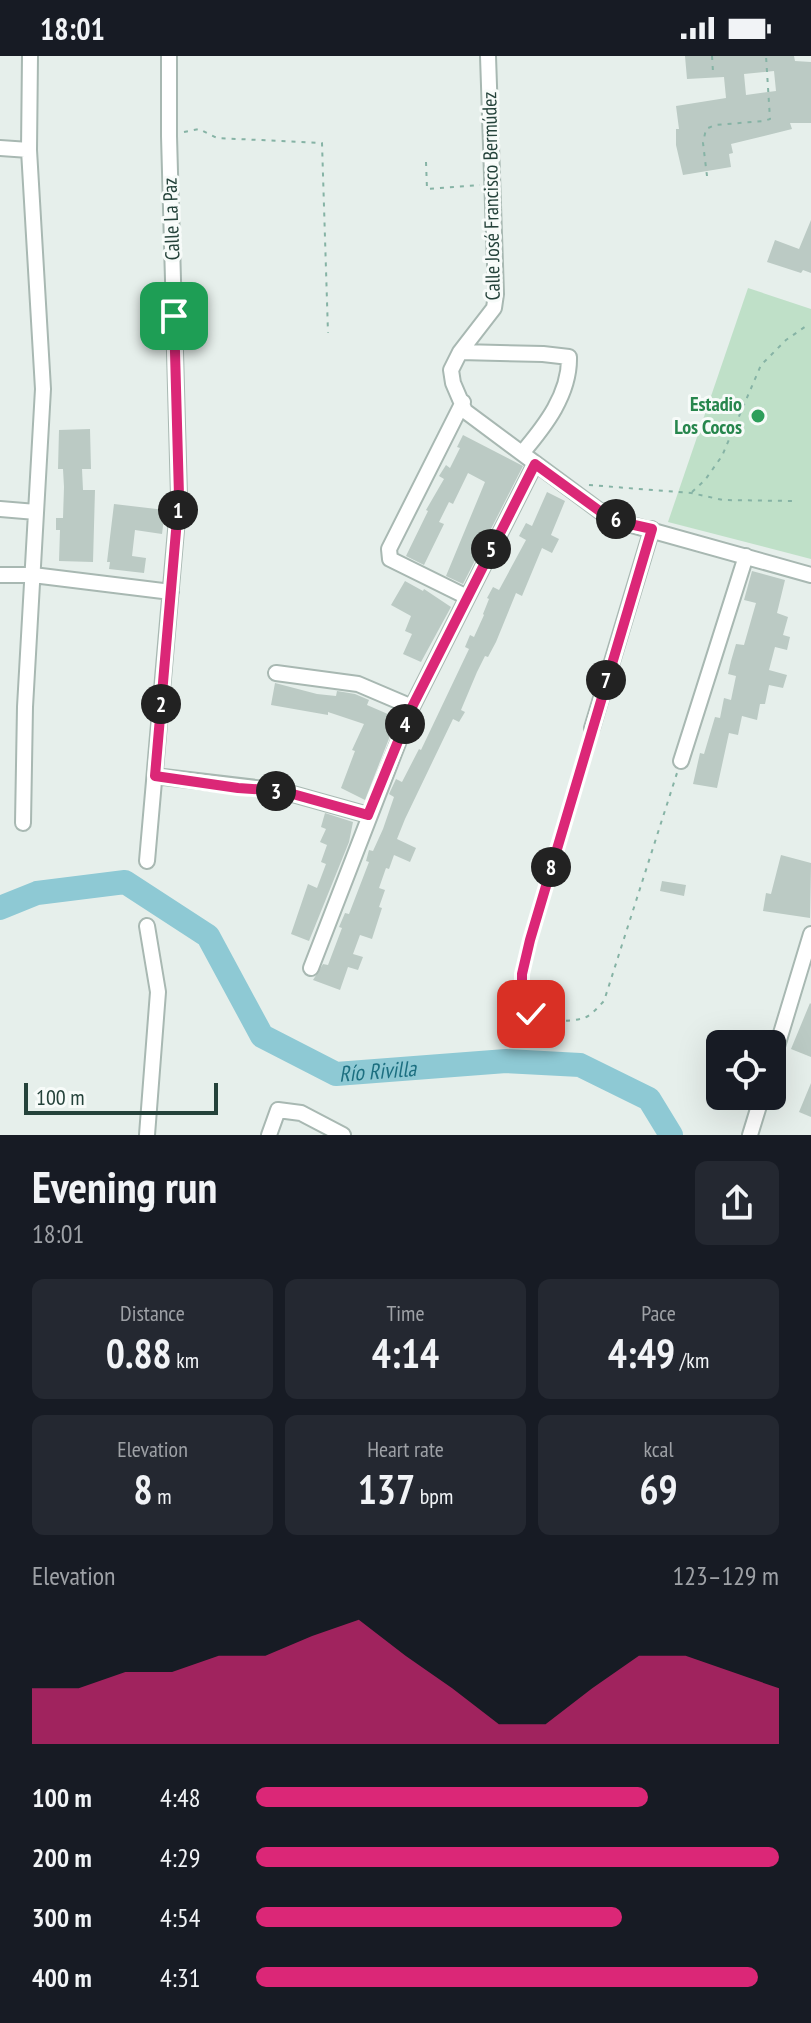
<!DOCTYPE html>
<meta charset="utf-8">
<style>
body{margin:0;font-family:"PT Sans Narrow",sans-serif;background:#242831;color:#f1f3f6;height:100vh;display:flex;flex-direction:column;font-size:30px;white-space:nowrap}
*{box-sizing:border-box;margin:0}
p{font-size:26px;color:#9ea1a6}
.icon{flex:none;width:44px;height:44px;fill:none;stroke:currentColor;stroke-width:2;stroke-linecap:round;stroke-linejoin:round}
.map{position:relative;height:1079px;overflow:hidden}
.panel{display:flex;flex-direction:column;background:#171b24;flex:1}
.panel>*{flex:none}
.buttons{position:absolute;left:706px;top:974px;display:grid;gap:16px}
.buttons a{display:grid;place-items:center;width:80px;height:80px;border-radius:12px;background:#171b24;box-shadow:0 8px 32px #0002;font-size:40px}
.scale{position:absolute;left:24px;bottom:20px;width:194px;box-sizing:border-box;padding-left:8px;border:4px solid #24423a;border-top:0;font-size:22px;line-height:28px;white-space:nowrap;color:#24423a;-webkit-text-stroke:6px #f7fbf9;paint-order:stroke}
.pin{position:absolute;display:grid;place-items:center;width:68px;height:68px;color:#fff;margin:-34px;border-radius:16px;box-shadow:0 4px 12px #0006}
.km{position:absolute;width:40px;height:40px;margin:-20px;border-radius:50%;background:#222;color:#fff;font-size:22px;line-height:40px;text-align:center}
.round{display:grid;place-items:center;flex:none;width:84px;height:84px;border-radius:12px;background:#242831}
.overview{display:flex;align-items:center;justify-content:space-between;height:136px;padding:0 32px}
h1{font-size:44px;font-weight:600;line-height:60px}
.figures{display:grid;grid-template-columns:repeat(3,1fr);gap:12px;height:136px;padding:8px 32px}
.figures div{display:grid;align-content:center;border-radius:12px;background:#242831;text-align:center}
.figures b{font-size:40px;font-weight:600}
.figures small{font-size:22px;font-weight:400}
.figures p{font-size:22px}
.chart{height:224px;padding:16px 32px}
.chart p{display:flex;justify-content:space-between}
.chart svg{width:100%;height:144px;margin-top:8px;fill:#db2777;opacity:.7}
ul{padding:0 32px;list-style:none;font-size:26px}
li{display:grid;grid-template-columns:128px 96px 1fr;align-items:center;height:60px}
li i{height:20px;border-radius:10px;background:#db2777}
.status{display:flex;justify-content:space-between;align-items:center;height:56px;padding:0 40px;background:#171b24;direction:ltr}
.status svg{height:22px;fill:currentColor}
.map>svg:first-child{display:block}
</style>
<div class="status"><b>18:01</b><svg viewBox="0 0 49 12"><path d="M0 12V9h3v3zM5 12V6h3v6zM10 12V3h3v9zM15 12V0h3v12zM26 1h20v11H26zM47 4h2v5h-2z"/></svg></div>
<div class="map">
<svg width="811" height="1079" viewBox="0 0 811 1079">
<rect width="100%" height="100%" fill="#e6efeb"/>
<!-- green -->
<path fill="#bfe0c8" d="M748,232L811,253V503L668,466Z"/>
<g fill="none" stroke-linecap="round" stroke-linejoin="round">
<!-- river -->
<path stroke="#8ec9d4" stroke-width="24" id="s1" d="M0,852L37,837L125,826L208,880L262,980L336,1018L506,1005L580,1009L649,1043L671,1079"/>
</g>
<!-- building -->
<path fill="#bbcac4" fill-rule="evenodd" d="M685,0H794L795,5L811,6V67H790L792,73L731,88L733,97L729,98L731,111L683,119L676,89V73H679L676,50L726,42L724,21L687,23ZM774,15L776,35L746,39L744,18Z
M811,164V217L803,214L801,217L767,206L775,184L799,193Z
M90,373L91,413H82L83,434H95L93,506L59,505L60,474H56V462H63L64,431L63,413H58L59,374Z
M463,379L523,410L463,528L446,520L485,426L468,417L453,448L449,446L439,466L444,468L424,509L406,500L428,455L426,454L444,423L439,420L446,409L450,412L460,392L457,391Z
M547,436L565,445L551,479L559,483L552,497L542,492L522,540L516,537L496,586L488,601L485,600L477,616L461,654L465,656L459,666L453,663L405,763L397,783L416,792L410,806L394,799L389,813L386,812L379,832L385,834L379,851L382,852L372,883L360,879L353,898L363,901L358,914L348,911L340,934L313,924L323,908L328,909L342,872L339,871L345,857L349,858L369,806L366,805L369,794L373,795L383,773L394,741L389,738L396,723L402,726L419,693L421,694L469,593L465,591L470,579L474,581L484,559L483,558L489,543L487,542L493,531L499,534L526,484L519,480L526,467L532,470Z
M114,448L165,454L162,478L135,474L132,500L146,502L144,517L109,513L110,506H107Z
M752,515L785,524L777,557L788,561L783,579L790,581L787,594L775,591L769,614L787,619L783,632L769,629L765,648H760L757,664L742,660L738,679L729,677L717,732L693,728L700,697L704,698L715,661L720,662L724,642L731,644L736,620L728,618L731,605L736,588L744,589L756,547L744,544Z
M405,525L423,535L424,533L451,551L421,606L403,598L412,578L405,575L411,560L391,549Z
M275,627L317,638L336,640L337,635L355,638L369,644L367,649L397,662L365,744L341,732L355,695L352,694L364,668L328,656V659L271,649Z
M325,757L353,766L349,786L309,885L291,878L308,828L317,832L326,808L321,806L327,789L320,786L326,773L321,771Z
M781,799L811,807L810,862L763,855L766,837L771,838Z
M662,825L686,829L684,840L660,835Z
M810,947L811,948V1001L791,993Z
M811,1027V1061L799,1056Z"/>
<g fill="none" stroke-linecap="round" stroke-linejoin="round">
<defs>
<path id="street" d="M488,0L496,238L494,252L460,296L451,314L453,327L465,355L601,456L621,466L811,519
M0,92L29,94
M460,296L543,298L569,301C570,338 545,370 522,397
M463,346L389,493L390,503L467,541
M0,453L36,456
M0,519H33L171,536
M276,617L358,628L412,651
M592,672L652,473
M681,705L746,500
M155,720L282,735L368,759
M23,767L25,651L43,333L29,94L30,0
M147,805L179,440L169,80V0
M147,870L158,936L147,1079
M311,912L412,651L535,408
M772,1007L811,878
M269,1079L278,1054L301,1057L343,1079
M750,1079L762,1040"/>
</defs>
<!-- street casing -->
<use href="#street" stroke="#a8b8b2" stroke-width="18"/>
<!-- path -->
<path stroke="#86b3a5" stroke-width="2" stroke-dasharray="4 6" stroke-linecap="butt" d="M712,0L713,16
M184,76L199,73L217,82L322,87L328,277
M426,106L427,133L480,129
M707,120L703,87L706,73L715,69L764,65L770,63L766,0
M589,429L691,437L723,444L794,445
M692,436L705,424L722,400L761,309L786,284L809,268
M588,685L522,918C522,928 520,942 525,950C534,966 568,967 584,962C592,959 598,951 604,945L677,717"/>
<!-- street -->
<use href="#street" stroke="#fff" stroke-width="14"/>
</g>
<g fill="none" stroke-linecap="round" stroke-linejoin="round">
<defs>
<path id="route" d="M174,260L179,440L155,720L238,732L282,735L368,759L412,651L535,408L601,456L621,466L652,473L530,884L522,918V947L531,958"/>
</defs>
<!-- route casing -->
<use href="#route" stroke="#fff" stroke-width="16"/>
<!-- route -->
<use href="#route" stroke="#db2777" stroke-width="10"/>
</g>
<!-- markers -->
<circle fill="#2e9e5b" stroke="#f7fbf9" stroke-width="3" cx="758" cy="360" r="8"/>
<g text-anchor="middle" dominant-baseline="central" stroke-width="6" stroke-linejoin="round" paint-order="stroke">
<!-- street labels -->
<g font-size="20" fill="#24423a" stroke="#f7fbf9">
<text transform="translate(491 140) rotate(-91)">Calle José Francisco Bermúdez</text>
<text transform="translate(171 163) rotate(-92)">Calle La Paz</text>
</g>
<!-- leisure labels -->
<g font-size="20" font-weight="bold" fill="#27864d" stroke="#f7fbf9" text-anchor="end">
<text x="742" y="348">Estadio<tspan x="742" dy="23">Los Cocos</tspan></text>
</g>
<!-- water labels -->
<g font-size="22" font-style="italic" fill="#1c6f80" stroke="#f7fbf9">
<text stroke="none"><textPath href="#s1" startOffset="466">Río Rivilla</textPath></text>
</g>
</g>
</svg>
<div class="buttons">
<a><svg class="icon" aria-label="locate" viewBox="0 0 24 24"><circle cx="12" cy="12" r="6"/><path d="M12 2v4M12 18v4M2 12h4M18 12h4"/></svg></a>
</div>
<div class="scale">100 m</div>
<div class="pin" style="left:174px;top:260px;background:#1e9e55"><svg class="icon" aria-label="arrive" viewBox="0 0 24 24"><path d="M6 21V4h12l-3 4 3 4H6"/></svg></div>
<div class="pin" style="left:531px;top:958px;background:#d93025"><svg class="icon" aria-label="check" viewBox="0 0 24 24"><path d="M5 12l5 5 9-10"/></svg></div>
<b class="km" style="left:178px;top:454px">1</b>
<b class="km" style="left:161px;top:648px">2</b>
<b class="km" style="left:276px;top:735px">3</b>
<b class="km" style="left:405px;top:668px">4</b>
<b class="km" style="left:491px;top:493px">5</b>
<b class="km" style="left:616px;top:463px">6</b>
<b class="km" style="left:606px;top:624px">7</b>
<b class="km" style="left:551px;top:811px">8</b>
</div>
<section class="panel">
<div class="overview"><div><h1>Evening run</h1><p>18:01</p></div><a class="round"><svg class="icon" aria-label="share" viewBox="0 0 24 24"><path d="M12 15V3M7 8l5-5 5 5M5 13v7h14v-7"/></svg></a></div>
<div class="figures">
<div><p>Distance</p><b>0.88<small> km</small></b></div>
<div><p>Time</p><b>4:14</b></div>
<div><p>Pace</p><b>4:49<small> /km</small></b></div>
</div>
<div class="figures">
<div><p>Elevation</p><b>8<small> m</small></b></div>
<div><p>Heart rate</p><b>137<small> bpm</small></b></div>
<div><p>kcal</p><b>69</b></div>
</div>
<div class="chart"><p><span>Elevation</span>123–129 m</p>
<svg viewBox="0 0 160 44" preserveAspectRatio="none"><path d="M0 44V27L10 27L20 22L30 22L40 17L50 17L60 11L70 6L80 17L90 27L100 38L110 38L120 27L130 17L140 17L150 22L160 27V44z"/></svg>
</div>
<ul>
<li><b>100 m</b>4:48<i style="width:75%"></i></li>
<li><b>200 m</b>4:29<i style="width:100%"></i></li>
<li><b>300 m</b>4:54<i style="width:70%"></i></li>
<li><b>400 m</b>4:31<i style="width:96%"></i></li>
</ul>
</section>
